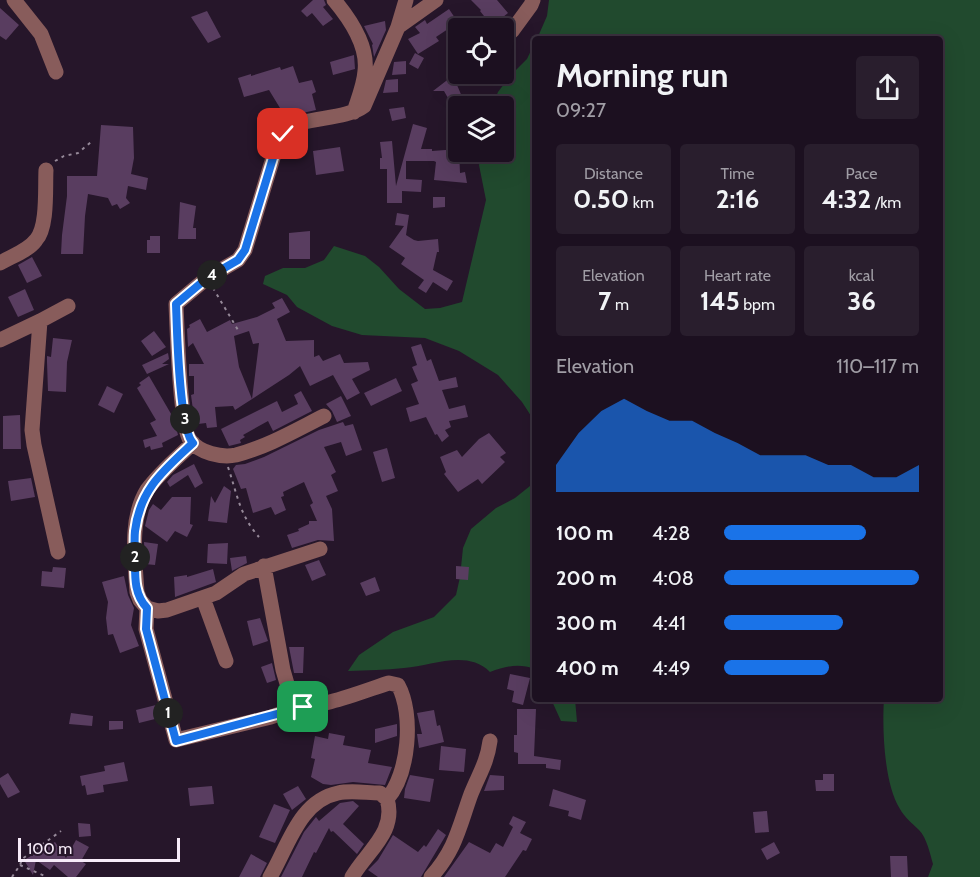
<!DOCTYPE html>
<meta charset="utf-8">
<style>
body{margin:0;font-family:Cabin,sans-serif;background:#291e2d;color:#f1f3f6;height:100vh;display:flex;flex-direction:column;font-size:22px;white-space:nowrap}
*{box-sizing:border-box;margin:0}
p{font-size:20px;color:#a09da5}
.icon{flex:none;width:33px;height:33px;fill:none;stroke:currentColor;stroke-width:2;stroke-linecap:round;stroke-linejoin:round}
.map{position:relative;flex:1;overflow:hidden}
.side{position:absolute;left:532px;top:36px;width:411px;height:666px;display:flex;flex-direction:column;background:#1c1020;border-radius:6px;box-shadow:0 6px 24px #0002,0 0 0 2px #3a303e}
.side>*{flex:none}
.controls{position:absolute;left:448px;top:18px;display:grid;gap:12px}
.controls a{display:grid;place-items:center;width:66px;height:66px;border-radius:6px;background:#1c1020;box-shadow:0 6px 24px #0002,0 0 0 2px #3a303e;font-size:30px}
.scale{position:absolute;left:18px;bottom:15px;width:162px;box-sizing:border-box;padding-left:6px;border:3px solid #f7ecf9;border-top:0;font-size:16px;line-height:21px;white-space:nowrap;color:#f7ecf9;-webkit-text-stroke:4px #26162a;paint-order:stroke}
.pin{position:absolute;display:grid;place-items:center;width:51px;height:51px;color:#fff;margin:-26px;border-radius:12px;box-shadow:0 3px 9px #0006}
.km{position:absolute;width:30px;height:30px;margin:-15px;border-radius:50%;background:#222;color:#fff;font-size:16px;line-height:30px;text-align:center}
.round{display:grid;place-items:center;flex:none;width:63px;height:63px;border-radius:6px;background:#291e2d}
.summary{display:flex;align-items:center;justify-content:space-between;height:102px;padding:0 24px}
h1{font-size:33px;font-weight:700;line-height:45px}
.stats{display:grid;grid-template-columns:repeat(3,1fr);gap:9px;height:102px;padding:6px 24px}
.stats div{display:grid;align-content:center;border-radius:6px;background:#291e2d;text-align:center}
.stats b{font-size:26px;font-weight:700}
.stats small{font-size:16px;font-weight:400}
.stats p{font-size:16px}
.chart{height:168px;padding:12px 24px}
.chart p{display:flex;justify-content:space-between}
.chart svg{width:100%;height:108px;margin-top:6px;fill:#1a73e8;opacity:.7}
ul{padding:0 24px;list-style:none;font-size:20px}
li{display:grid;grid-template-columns:96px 72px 1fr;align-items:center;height:45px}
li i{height:15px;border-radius:8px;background:#1a73e8}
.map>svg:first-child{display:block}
</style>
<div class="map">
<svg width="980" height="877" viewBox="0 0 980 877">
<rect width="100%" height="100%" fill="#26162a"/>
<!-- forest -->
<path fill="#214a2e" d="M549,0H980V877H928L933,864C930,854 927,838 919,830C912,823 905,818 900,809C884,784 882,729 884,699H940V39H537L547,16Z
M535,42V422L522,402L498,375L459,351L425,338L362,335L332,326L297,307L287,295L263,284L265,276L283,268H305L324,260L334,246L365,256L379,267L399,289L425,309L440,308L462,302L486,200L479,165L482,152H504V106H492L498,92L510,76L527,59Z
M535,482V669C519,663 506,666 490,672C467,649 432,666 404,668C386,670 367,670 348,671L359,655L393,632L434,617L456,595L460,577L463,548L471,529L496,508L515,498Z
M551,699H575L577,722L561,721Z"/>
<!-- building -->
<path fill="#593d60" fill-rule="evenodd" d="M313,0H324L326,5L323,7L333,19L323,26L312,13L307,17L301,11Z
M471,0H497L508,13L492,26L480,11L481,10Z
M0,8L19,25L6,40L0,36Z
M449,9L455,18L451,20L454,25L436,37L439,41L418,54L408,39L420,33L415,27L425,20L427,24Z
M207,11L221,37L208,43L191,17Z
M385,21L386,30L374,57L372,45L373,44L364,26Z
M415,53L424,58L418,69L409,64Z
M354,55L355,69L333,75L330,62Z
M406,61V74L392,75L394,62Z
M293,66L299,83L312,80L316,92L312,94L316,110L298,114L281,122L276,109L280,108L269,90L244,97L238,78L251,74V76L280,67L281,70Z
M459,71L466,82L457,85L463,99L452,105L444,91H433Z
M398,79V92L383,93L386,80Z
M404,107L406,118L392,121L389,109Z
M413,124L427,128L421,149H432V151L459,149L460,173L465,172L467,183L434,180L436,162L434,161H406V179L422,180L421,192L402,191V203H387V169H380V158H382L380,142L392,141L396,186Z
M101,125L133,127L134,158L131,174L148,178L146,190L128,186L126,198L130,203L120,209L117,204L112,206L108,198L88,194L85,216L83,254H61L62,235L67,196V176H97Z
M340,147L344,171L316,175L313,151Z
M433,197H445V207L433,208Z
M180,202L196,206L193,228H196V239H178Z
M397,213L409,215L406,235L414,240L418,241L438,239L439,252H437L433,270L453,281L447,291L433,282L426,293L418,288L424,280L401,264L405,258L389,247L404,226L395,225Z
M310,231V259H289V233Z
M150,236H160V253H147V240H150Z
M32,257L42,276L27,283L18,265Z
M25,289L34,310L18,317L8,297Z
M282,298L290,312L277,319L286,341L314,340V357L319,355L323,361L340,354L344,363L368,362L370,370L352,379L360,393L347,400L333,375L310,386L300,366L289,375L235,410L233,406L215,407L217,427L207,428L206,423L198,424L196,409L193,410L191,395L194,394V376H189V364H204L193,343L188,347L187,329L190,327L189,325L200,319L207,332L230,320L232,324L257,317L275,308L272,303ZM249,331L253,344L259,343L252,399L239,367L234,336Z
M154,331L166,347L152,356L141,341Z
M53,338L72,340L67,362L66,392L48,391L47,362V356L51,357Z
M421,344L427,361L431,359L439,381L456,377L458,387L442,390L449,409L465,405L468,417L449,421L451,427L445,430L449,436L442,442L437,434L435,435L426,417L410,422L406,408L419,404L411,384L418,381L412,367L417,365L411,347Z
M168,353L169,359L162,364H169L147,374L142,365Z
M149,376L174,419L178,435L162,443L163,447L151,450L150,446L145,448L143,440L157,436L150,423L156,420L137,388L141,385L139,383Z
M396,378L402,391L371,406L364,393Z
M107,386L123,394L114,413L98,405Z
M301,391L312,411L273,431L268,421L243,435L245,437L240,440L241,443L229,446L221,429L277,401L282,412L298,404L294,395Z
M341,396L351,416L337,422L332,411L326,404Z
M20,415L21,449H3V416Z
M343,422L345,426L353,424L362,450L346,456L341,442L324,447L336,472L331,475L338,491L326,496L332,509L334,541L318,540L292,548L287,535L299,531L298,529L309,524V521H317L310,505L313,503L304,482L283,492L284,496L281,497L286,510L275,515L271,507L253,513L246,488L241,489L233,469L236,465L245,464L264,457L319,430Z
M489,433L506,453L500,457L505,462L482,484L478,479L458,492L444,474L446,472L440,457L457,450L462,457L479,439Z
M387,448L395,478L382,482L373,452Z
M194,464L203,483L195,488L188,475L170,487L167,482L173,475Z
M31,478L35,497L11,501L8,481Z
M224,486L231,491L227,523L208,521L211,496L215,503Z
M172,497H191L190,524L193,525L187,537L175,531L167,542L145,526L149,510L153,504L161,510Z
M144,542L158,544L155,565L145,564Z
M228,543L227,564L207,563L208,544Z
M246,556L247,563L232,571L230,558Z
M319,560L326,575L312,581L305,565Z
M456,566L469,567L468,580L456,579Z
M53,567L66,568L64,588L41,586L42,571L52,572Z
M213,569L216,582L175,597L174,577L187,575V577Z
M124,576L128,595L134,608L131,625L139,646L120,653L113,634L108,635L106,618L108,602L102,582Z
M375,577L380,591L366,596L360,583Z
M260,618L268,641L253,646L247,621Z
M289,647H304L303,673H294Z
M272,663L276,680L267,683L261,667Z
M510,674L530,678L523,705L512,702L514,691L507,689Z
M156,705L159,718L139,723L136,710Z
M517,709H536L534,756L561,760L560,770L546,768V764H518V753L514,752V735H517Z
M434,710L437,726L440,725L444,742L419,748L417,734H422L417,713Z
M71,713L93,716L92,726L69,724Z
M109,721H123V729L109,730Z
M397,724V736L375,743V729Z
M329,733L345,736L343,745L371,750L368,763L392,767L385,785L353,782L331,785L323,784L311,777L315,759L311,758L315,736L328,739Z
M441,746L466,749L464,772L439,770Z
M124,762L128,781L103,785L104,792L87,795L85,785L82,786L80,776L105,771L104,766Z
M8,773L20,792L8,798L0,784V778Z
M823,774H834V791H816L815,780H823Z
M410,775L434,779L430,802L404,798L405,789Z
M490,775L504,776V790L484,791Z
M212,786L214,804L190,806L188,788Z
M298,786L306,799L292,810L283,794Z
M553,789L586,800L581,820L568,816L569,811L549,806Z
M353,801L359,806L343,824L364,844L357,854L333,831L331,832L329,828L316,853L314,852L302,877H281L304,832L316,817L319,821L340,803Z
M274,804L290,810L275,843L259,837Z
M767,811L769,832L755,833L753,812Z
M513,816L526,822L520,833L532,839L526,851L523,850L505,877H444L469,842L490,853L496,843L503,847L513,827L509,824Z
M78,823L90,824L91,836L79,837Z
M438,829L446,835L421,877H378L368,870L378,860L393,835L418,852L424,845L426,847Z
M76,840L89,847L81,861L86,864L76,877H68L54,865L50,870L36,860L33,875L24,860L55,842L66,858Z
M774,842L780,853L767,860L761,849Z
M251,854L267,863L260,877H239Z
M890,856H907L908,877H891Z"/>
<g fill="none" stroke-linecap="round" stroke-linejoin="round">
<!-- path -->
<path stroke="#968999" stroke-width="2" stroke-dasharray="3 4.5" stroke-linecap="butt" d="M55,161L64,156L78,153L91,142
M213,288L238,330
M228,467C237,494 240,516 259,537
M20,865L47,877
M12,877L20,865L22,859L61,831"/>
<!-- minor -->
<path stroke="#885c5b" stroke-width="15" d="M14,0L41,34L56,72
M334,0C350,19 368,46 365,71C364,85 358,99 354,112
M398,27L436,0
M512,31L531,5L533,0
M0,263C12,256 28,251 36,240C48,227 45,188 46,170
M40,321L32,430L34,445L58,552
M0,340L40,321L68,306
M324,416C296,430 267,447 236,455C222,458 199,453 190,440C180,427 177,327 176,304L207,278L238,260L245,250L276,148C279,142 281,136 285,131C301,116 344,121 364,106L398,27L406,0
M193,443C177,458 160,472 147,490C129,519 135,560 137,592L140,600L147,608L158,611L167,610L216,593L244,574L320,549
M264,566L283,670L290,694L296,705C315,711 369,689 389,683L398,685C414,714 409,774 387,799
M203,598L226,661
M147,608L146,629L176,740L271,717L299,707
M270,877C288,847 299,801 338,793C351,790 367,793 380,793L387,799
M352,877C367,851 397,832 387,799
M431,877C456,849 459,827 471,794C479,774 487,763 490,741"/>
</g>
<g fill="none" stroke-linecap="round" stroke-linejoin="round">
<defs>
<path id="route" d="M283,134L276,148L245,250L238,260L207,278L176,304C177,329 179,429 193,443C164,470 140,489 135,531C134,540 135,550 135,559C135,577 134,594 147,608L146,629L176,741L303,707"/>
</defs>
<!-- route casing -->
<use href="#route" stroke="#fff" stroke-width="12"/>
<!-- route -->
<use href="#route" stroke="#1a73e8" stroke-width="8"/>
</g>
</svg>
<div class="controls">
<a><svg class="icon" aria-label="locate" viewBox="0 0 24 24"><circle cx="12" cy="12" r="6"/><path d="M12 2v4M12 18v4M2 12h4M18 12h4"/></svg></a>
<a><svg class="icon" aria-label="layers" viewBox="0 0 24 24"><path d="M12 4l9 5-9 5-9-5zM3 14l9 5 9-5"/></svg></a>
</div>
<div class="scale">100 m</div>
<div class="pin" style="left:303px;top:707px;background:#1e9e55"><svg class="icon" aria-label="arrive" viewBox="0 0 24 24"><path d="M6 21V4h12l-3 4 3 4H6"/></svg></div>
<div class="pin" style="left:283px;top:134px;background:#d93025"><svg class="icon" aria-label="check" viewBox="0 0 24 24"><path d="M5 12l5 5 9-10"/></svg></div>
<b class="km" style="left:168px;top:713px">1</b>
<b class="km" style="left:135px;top:557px">2</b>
<b class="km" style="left:185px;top:419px">3</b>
<b class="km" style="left:212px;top:275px">4</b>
<section class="side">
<div class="summary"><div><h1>Morning run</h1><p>09:27</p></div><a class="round"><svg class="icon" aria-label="share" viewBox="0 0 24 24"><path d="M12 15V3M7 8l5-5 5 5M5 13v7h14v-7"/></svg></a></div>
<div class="stats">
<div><p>Distance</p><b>0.50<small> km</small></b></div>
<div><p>Time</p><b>2:16</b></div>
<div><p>Pace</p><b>4:32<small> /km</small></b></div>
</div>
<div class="stats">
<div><p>Elevation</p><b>7<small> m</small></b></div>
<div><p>Heart rate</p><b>145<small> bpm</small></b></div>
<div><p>kcal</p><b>36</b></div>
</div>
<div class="chart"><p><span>Elevation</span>110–117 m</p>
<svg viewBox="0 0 160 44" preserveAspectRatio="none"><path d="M0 44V33L10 20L20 11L30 6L40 11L50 15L60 15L70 20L80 24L90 29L100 29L110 29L120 33L130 33L140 38L150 38L160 33V44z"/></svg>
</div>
<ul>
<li><b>100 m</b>4:28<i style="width:73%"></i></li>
<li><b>200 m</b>4:08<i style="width:100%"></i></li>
<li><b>300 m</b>4:41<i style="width:61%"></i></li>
<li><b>400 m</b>4:49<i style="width:54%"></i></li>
</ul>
</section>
</div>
